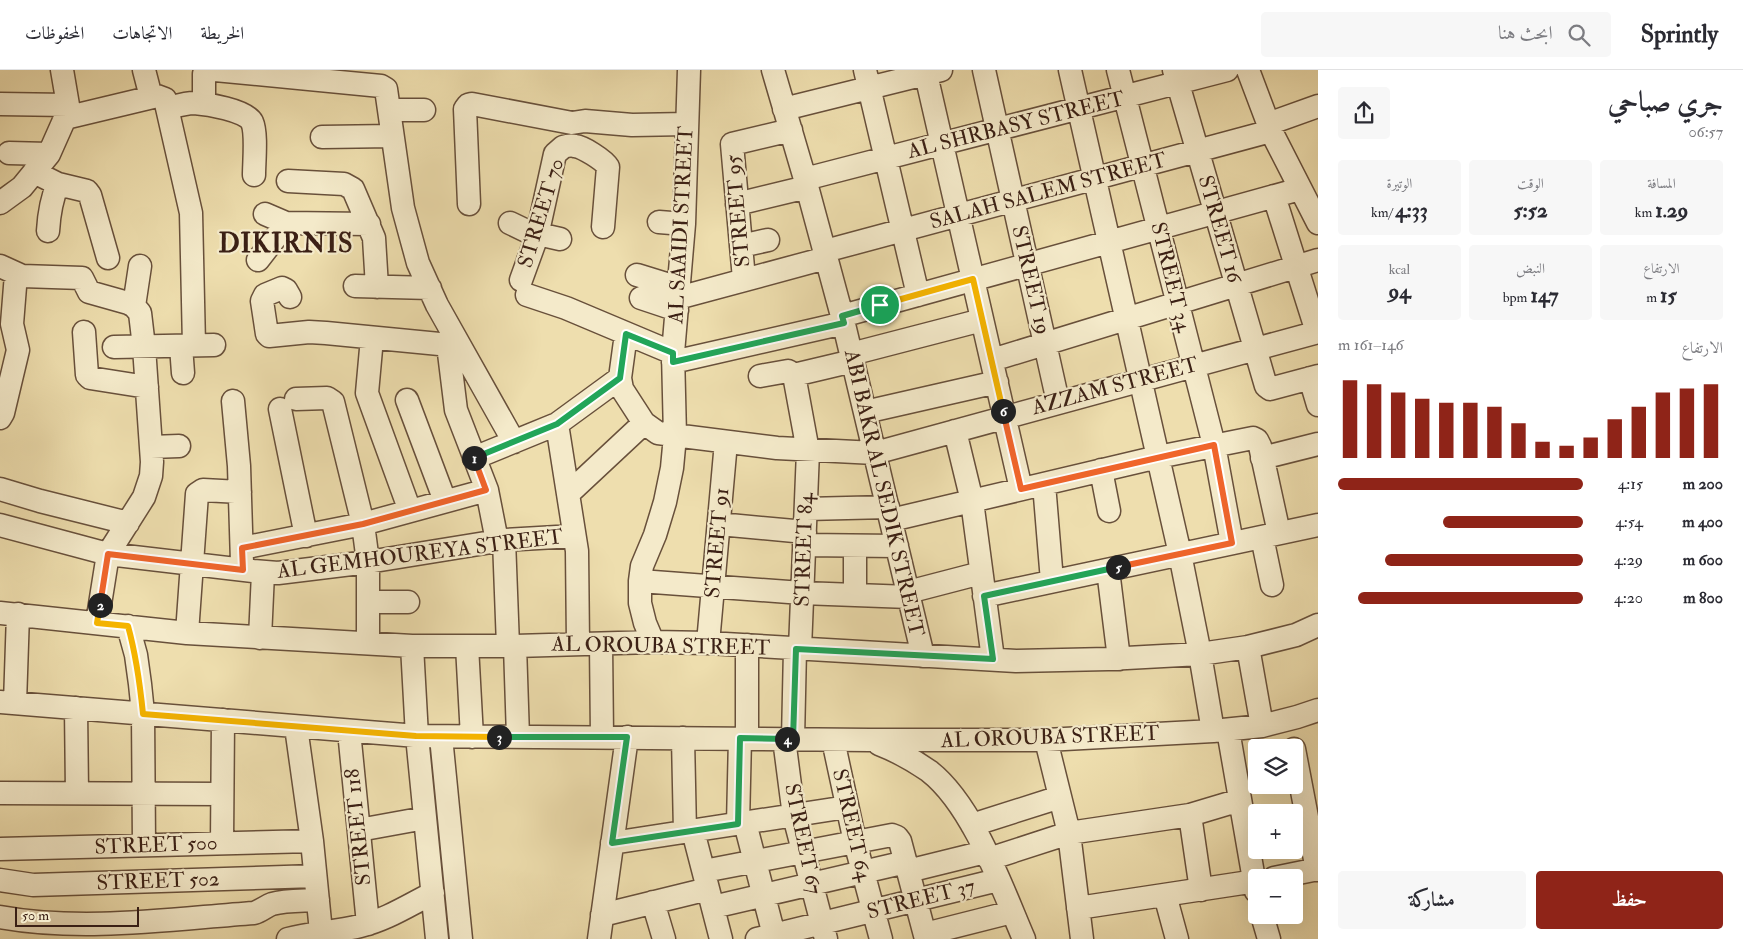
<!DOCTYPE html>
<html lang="ar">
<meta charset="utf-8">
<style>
body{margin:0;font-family:"IM FELL Double Pica",Amiri,serif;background:#f7f7f7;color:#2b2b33;direction:rtl;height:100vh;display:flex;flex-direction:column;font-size:19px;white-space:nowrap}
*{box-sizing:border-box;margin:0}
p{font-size:16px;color:#7c7c81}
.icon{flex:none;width:28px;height:28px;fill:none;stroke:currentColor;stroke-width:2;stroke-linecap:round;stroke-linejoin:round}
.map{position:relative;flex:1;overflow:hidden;direction:ltr}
.side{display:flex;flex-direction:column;background:#fff;width:425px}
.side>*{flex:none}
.buttons{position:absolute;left:1248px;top:669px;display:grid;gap:10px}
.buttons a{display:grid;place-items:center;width:55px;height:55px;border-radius:5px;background:#fff;box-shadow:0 5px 20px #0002;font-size:25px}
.scale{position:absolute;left:15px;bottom:12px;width:124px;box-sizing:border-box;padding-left:5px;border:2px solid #3b2015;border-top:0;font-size:14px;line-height:18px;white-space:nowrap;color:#3b2015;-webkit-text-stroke:4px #f4eaca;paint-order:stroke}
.pin{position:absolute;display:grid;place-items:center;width:42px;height:42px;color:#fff;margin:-21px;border:2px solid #fff;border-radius:50%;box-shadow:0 1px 5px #0007}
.km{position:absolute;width:25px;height:25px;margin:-12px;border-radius:50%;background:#222;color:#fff;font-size:14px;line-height:25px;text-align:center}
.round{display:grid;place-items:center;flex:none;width:52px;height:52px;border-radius:5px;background:#f7f7f7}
.overview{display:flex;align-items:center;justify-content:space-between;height:85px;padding:0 20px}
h1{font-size:28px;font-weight:800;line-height:38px}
.figures{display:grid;grid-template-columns:repeat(3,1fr);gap:8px;height:85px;padding:5px 20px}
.figures div{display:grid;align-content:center;border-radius:5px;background:#f7f7f7;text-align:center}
.figures b{font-size:21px;font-weight:800}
.figures small{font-size:14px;font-weight:400}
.figures p{font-size:14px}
.chart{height:140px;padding:10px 20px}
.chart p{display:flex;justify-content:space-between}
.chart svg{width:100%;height:90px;margin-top:5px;stroke:#8f2418;stroke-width:6}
.action{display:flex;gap:10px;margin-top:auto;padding:10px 20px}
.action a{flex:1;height:58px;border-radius:5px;background:#8f2418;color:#fff;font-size:20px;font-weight:800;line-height:58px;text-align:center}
.action a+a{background:#f7f7f7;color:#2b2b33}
ul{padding:0 20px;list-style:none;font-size:16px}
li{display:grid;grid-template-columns:80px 60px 1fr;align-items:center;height:38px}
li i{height:12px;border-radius:6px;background:#8f2418}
header{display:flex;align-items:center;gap:30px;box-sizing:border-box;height:70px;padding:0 25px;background:#fff;border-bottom:1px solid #e1e1e2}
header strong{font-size:24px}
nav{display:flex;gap:28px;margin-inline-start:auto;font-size:18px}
.search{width:350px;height:45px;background:#f7f7f7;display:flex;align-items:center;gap:12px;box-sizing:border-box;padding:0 18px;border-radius:5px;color:#7c7c81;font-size:19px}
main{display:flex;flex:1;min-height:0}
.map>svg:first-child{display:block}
</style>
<header>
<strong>Sprintly</strong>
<div class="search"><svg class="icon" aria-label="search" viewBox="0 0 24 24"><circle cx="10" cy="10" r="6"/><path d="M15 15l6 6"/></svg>ابحث هنا</div>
<nav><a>الخريطة</a><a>الاتجاهات</a><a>المحفوظات</a></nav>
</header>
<main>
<section class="side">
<div class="overview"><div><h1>جري صباحي</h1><p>06:57</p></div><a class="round"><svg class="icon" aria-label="share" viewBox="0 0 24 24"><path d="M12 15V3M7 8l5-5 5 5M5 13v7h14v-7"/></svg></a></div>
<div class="figures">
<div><p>المسافة</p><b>1.29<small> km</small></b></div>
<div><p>الوقت</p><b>5:52</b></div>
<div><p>الوتيرة</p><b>4:33<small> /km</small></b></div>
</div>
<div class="figures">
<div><p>الارتفاع</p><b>15<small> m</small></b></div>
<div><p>النبض</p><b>147<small> bpm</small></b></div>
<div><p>kcal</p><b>94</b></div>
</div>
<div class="chart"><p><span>الارتفاع</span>146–161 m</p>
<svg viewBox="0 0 160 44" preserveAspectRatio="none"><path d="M5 44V6M15 44V8M25 44V12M35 44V15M45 44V17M55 44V17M65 44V19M75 44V27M85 44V36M95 44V38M105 44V34M115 44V25M125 44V19M135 44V12M145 44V10M155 44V8"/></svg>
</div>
<ul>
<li><b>200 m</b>4:15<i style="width:100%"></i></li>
<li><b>400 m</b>4:54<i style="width:57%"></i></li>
<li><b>600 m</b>4:29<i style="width:81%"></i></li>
<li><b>800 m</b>4:20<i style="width:92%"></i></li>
</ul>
<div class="action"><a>حفظ</a><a>مشاركة</a></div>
</section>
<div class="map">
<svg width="1318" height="869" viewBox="0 0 1318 869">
<rect width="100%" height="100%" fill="#eedeae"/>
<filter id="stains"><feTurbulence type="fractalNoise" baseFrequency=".004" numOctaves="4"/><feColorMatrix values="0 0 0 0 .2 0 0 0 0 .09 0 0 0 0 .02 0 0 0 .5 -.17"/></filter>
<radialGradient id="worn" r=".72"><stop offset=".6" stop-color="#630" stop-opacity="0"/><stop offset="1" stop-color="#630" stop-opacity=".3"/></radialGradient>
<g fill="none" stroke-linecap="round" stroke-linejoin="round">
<defs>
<path id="minor" d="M144,0L151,27
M215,0L381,16L386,19L403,138L418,193L437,235L514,372
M773,0L805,109L842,246L923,586
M865,0L918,225
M925,0L1021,419
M984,0L1058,332
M1070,0L1180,484L1200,584L1213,661
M1118,0L1214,375L1232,473
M1174,0L1266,316L1270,319L1318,306
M1248,0L1271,61L1318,153
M0,34L68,35
M204,34V4L207,0
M168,38C176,36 186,33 194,33C207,34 246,40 252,52C257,63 254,92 254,105
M784,39L941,0
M389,40H424
M65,48L157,26L165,29L191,143L194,275
M1268,54L1318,36
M322,67L392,66
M9,83L49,84
M34,102L58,114L87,121L90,125L108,188
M805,109L1227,0
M288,111L344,114L353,119L374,168L377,217
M1274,126L1317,262
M0,133L22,117L49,84L65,48L68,35L62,0
M469,134L465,39L468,35L472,34L572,53L585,51L632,55L687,54
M737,134L807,117
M265,144L286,153L369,154
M659,152L684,154
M510,153L537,166
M48,161C49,144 51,130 58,114
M538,164L560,169
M741,176L768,170
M825,181L1271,61
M258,190L279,163L280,151
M0,196L22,206L82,208L89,222L128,233L134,236L140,243L144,277L152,392L151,406L144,427L108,484L97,553
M637,205L679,218
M744,209L732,74L791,60
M521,210L537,166L555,84L563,77C566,76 571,75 575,76C583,77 604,90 608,97L603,157
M355,216L430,218
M527,225L566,238L673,283
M290,227L286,220L282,218L265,225L262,231L267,264L269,266L309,262L326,263L460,276
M641,228L677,240
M678,228L826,188
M134,236L140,196
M842,246L1300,119
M84,262L87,305L90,308L147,317
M626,264L620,308L622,319L644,353L658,363L777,378L875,383L1318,262
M372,268L367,323L410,441
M448,275L456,340L487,420L497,471
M181,276L183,303
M114,277L214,275
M851,284L982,250
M992,290L1318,190
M673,292L844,253
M794,305L853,291
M760,306L788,301L794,305L808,381L800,579
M1310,308L1318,335
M296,329L327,328L333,332L363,454L368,492V573
M407,330L445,431
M233,331L239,396L242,492
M280,339L306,466
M865,342L997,312
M0,348L3,343L18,280L12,254L16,204
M557,354L577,481L578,574
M955,361L972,431L993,589
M151,377L179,376
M474,388L557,354L620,308
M1262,388L1318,374
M1101,400L1109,441
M1044,414L1052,511
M0,419L40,431L128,453
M568,424L644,353
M806,439L888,437
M891,450L1158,387L1253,368L1257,370L1260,376L1279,463
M719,454L805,462
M0,455L108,484L253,501L278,503L368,492L504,470L574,466
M1262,467L1272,515
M504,470L508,576
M804,475L897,476
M855,476V525
M242,478L363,454L487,420
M1108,500L1119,589
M640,511L802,523L909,527
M908,522L981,503
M984,526L1318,455
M368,532H408
M0,543L187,563L412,576H515L653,572L708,573L1016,591L1108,589L1200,584L1248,577L1296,565L1318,555
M128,556L136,585L140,614L143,643L144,775
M187,563L197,424L203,420L240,422
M260,568L263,503
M653,572L645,553L640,533V511L642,496L655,465L665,432L672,398L675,366L673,283L684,154L689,0
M708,573L726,372
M601,574L602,667
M747,575V669
M412,576L417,666L437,869
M467,576L472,667
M515,576L518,667
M1248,577L1262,656
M0,632L417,666L870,670H1046L1213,661L1262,656L1297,647L1318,640
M15,633L18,544
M76,638L77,723
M296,657L312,771L321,862
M1228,660L1256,821
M349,661L368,854
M441,667L461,869
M683,668L685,762
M784,669L794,746L826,869
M793,669L795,579
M833,670L855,772L881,869
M1046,670L1069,763L1082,869
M879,674C897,681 913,690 929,701C973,735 1002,818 1024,869
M1294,679L1317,800
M0,723L222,724
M1190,745L1201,820
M745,753L775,869
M738,754L740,668
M972,755L1060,727
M359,760L425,748
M693,761L721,869
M222,773L223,650
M612,773L847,737
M0,779L312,771
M989,789L1069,763L1190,745L1240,730
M704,801L892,765L897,767L900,771L926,869
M908,801L985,782
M1274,808L1318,799
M0,810L33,815L315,806
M1165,825L1177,869
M653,832L664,869
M713,837L906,792
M1078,838L1256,811
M602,845L708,819
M1262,845L1269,869
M0,847C83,862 170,849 254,843C261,841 266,836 272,834C286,830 303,831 318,830
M925,864L1012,842
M288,869C311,863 336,862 360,856C386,850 409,835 433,823
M599,869L627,667
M757,869L998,810"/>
</defs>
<!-- minor casing -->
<use href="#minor" stroke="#68503b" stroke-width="25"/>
<!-- minor -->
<use href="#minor" stroke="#f4eaca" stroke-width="22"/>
</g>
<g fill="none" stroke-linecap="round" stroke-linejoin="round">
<defs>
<path id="split-1" d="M474,388L557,354L620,308L626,264L673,283V292L844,253L842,246L880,235"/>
<path id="split-2" d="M100,535L108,484L243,500L242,478L363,454L486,420L474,388"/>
<path id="split-3" d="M100,535L97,553L128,556C136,585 140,614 143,644L416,666L499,667"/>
<path id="split-4" d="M499,667H627L612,773L738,754L740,668L787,669"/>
<path id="split-5" d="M787,669H793L796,579L993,589L984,526L1118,497"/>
<path id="split-6" d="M1003,341L1021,419L1214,375L1232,473L1118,497"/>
<path id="split-7" d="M880,235L973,209L1003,341"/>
</defs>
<!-- split-1 casing -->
<use href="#split-1" stroke="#fff" stroke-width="10"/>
<!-- split-2 casing -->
<use href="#split-2" stroke="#fff" stroke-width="10"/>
<!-- split-3 casing -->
<use href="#split-3" stroke="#fff" stroke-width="10"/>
<!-- split-4 casing -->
<use href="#split-4" stroke="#fff" stroke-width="10"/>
<!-- split-5 casing -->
<use href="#split-5" stroke="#fff" stroke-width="10"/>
<!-- split-6 casing -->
<use href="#split-6" stroke="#fff" stroke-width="10"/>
<!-- split-7 casing -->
<use href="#split-7" stroke="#fff" stroke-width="10"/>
<!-- split-1 -->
<use href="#split-1" stroke="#22a559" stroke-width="6"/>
<!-- split-2 -->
<use href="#split-2" stroke="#f0652b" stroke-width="6"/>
<!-- split-3 -->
<use href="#split-3" stroke="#f5b400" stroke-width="6"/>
<!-- split-4 -->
<use href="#split-4" stroke="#22a559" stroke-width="6"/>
<!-- split-5 -->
<use href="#split-5" stroke="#22a559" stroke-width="6"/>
<!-- split-6 -->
<use href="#split-6" stroke="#f0652b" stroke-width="6"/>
<!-- split-7 -->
<use href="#split-7" stroke="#f5b400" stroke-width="6"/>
</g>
<g text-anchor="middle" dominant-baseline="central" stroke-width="4.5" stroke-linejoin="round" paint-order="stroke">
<!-- street labels -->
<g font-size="21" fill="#3b2015" stroke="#f4eaca">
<text transform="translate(1016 55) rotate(-14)">AL SHRBASY STREET</text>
<text transform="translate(1048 121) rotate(-15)">SALAH SALEM STREET</text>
<text transform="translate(738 141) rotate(-95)">STREET 95</text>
<text transform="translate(541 143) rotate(-73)">STREET 70</text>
<text transform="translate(681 155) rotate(-87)">AL SAAIDI STREET</text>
<text transform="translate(1220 159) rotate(74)">STREET 16</text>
<text transform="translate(1171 207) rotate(76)">STREET 34</text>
<text transform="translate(1031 210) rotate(77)">STREET 19</text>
<text transform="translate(1115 316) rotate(-15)">AZZAM STREET</text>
<text transform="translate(884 423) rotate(77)">ABI BAKR AL SEDIK STREET</text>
<text transform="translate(717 473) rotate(-85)">STREET 91</text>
<text transform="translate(804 480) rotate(-88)">STREET 84</text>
<text transform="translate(420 484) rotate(-7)">AL GEMHOUREYA STREET</text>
<text transform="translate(661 576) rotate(1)">AL OROUBA STREET</text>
<text transform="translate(1050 667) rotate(-2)">AL OROUBA STREET</text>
<text transform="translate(852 755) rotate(77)">STREET 64</text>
<text transform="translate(358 757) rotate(-96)">STREET 118</text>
<text transform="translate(803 769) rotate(78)">STREET 67</text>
<text transform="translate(156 775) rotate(-2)">STREET 500</text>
<text transform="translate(158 811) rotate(-2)">STREET 502</text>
<text transform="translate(921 829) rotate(-14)">STREET 37</text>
</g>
<!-- district labels -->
<g font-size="26" font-weight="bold" letter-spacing="1" fill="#3b2015" stroke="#f4eaca">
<text x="286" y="174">DIKIRNIS</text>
</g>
</g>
<rect width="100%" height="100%" filter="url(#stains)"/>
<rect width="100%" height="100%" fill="url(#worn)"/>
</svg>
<div class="buttons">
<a><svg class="icon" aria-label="layers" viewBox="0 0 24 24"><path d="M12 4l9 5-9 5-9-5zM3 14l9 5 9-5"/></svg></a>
<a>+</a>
<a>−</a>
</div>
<div class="scale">50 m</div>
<div class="pin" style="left:880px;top:235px;background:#1e9e55"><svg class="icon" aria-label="arrive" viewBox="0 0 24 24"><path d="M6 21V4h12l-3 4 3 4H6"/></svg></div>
<b class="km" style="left:474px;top:388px">1</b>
<b class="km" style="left:100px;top:535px">2</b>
<b class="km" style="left:499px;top:667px">3</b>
<b class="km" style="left:787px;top:669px">4</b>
<b class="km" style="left:1118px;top:497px">5</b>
<b class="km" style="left:1003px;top:341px">6</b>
</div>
</main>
